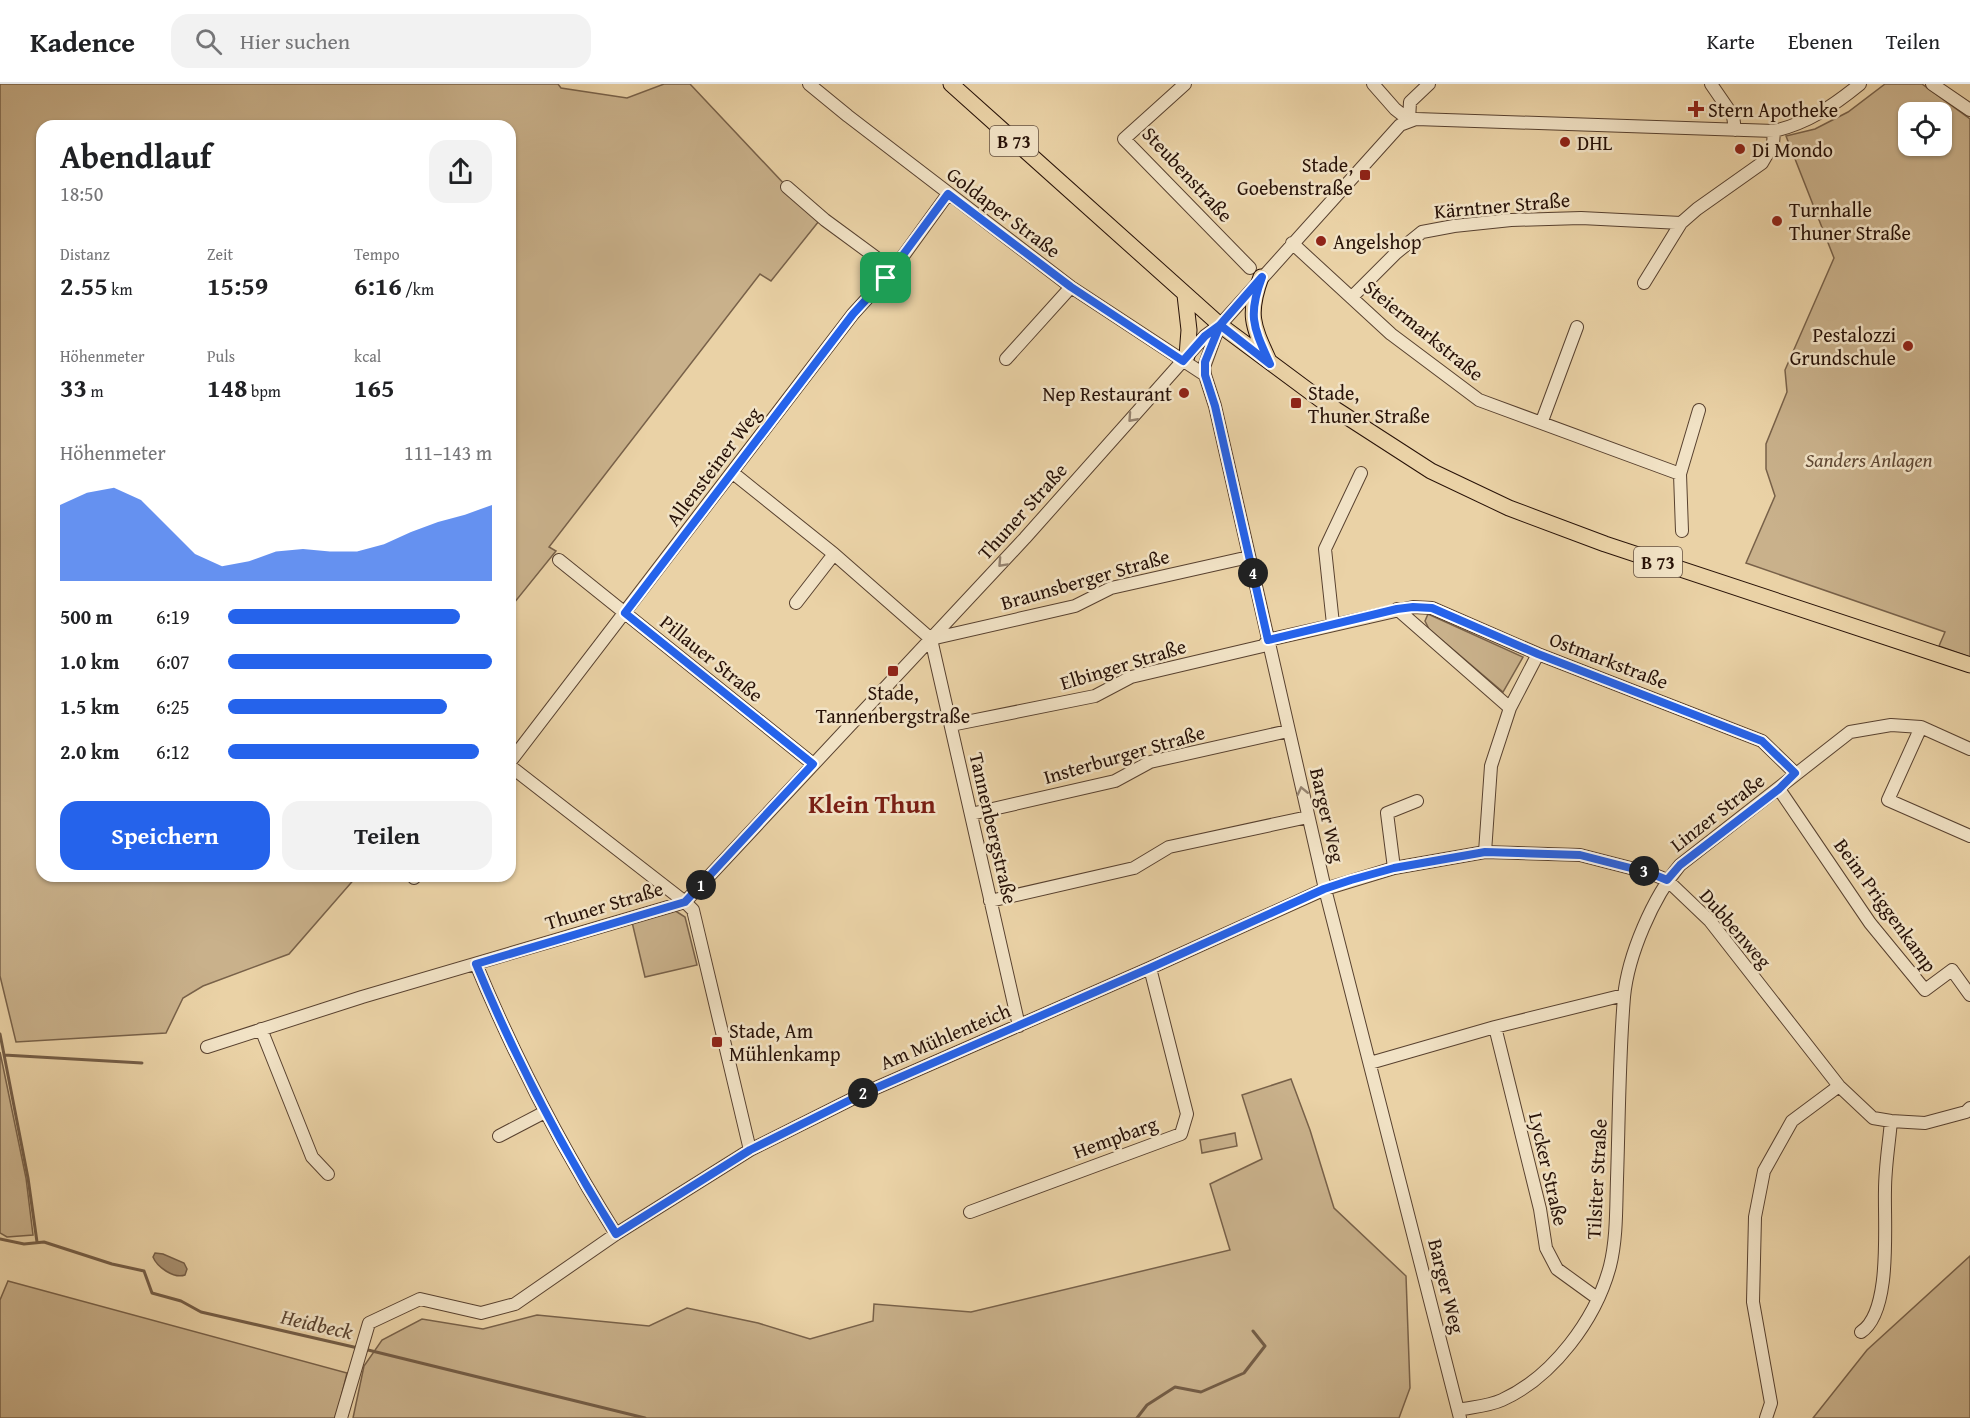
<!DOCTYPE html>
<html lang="de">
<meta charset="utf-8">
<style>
body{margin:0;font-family:"Gentium Book Plus",serif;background:#f2f2f2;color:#202124;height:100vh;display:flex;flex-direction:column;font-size:22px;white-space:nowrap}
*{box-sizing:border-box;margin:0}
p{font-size:20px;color:#757577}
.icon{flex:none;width:33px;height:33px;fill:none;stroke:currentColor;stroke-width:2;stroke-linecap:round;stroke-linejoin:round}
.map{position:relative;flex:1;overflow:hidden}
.panel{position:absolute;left:36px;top:36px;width:480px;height:762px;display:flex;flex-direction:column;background:#fff;border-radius:18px;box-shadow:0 2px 4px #0004}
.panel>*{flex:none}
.fabs{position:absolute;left:1898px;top:18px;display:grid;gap:12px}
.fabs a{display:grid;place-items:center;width:54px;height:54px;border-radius:12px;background:#fff;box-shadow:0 2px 4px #0004;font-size:30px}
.pin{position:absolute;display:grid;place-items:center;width:51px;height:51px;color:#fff;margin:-26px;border-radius:12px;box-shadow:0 3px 9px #0006}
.km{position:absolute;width:30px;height:30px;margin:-15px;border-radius:50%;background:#222;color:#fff;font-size:16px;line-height:30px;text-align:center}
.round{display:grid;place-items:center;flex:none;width:63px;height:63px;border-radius:18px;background:#f2f2f2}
.head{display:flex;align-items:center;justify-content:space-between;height:102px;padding:0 24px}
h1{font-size:33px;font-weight:800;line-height:45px}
.figures{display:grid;grid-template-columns:repeat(3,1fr);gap:9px;height:102px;padding:6px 24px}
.figures div{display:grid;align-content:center}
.figures b{font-size:26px;font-weight:800}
.figures small{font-size:16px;font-weight:400}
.figures p{font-size:16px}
.chart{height:168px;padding:12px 24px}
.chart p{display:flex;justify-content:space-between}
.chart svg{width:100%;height:108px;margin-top:6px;fill:#2563eb;opacity:.7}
.action{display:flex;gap:12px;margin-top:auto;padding:12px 24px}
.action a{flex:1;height:69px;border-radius:18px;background:#2563eb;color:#fff;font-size:24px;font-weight:800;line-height:69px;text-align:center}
.action a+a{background:#f2f2f2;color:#202124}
ul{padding:0 24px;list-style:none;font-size:20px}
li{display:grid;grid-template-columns:96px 72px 1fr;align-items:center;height:45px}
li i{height:15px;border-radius:8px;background:#2563eb}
header{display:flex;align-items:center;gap:36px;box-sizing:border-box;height:84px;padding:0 30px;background:#fff;border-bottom:2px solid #e0e0e0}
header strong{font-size:28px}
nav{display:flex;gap:33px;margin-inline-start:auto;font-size:21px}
.search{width:420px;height:54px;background:#f2f2f2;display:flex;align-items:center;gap:15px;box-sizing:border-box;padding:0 21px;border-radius:18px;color:#757577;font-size:22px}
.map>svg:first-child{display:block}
</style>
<header>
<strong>Kadence</strong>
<div class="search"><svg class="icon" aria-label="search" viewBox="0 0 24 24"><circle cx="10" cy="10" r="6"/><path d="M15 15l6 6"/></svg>Hier suchen</div>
<nav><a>Karte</a><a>Ebenen</a><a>Teilen</a></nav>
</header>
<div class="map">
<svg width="1970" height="1334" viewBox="0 0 1970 1334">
<rect width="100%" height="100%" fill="#ead2a6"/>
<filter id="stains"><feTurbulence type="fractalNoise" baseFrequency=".00333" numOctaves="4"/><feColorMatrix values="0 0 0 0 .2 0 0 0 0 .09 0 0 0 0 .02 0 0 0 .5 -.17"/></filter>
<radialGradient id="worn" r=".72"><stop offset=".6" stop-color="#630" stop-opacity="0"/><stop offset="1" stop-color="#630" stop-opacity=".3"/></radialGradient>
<!-- green -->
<path fill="#c9b18b" stroke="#786149" stroke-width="1.5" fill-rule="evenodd" d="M0,0H558L561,4L627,14L664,0H690L819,137L771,197L760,190L549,463L556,467L510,524V42H42V792H357L289,870L203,902L183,914L166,949L16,958L0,892Z
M1885,0H1922L1970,35V573L1939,562L1945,548L1746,479L1775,412L1766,385V360L1787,308L1785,286L1834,174L1786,52L1815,45L1848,28ZM1908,28H1941V62H1908Z
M1428,530L1523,573L1503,608L1429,545L1425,537Z
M674,826L685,833L697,881L645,893L632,838Z
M0,968L26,1094L33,1151L7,1153L0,1149Z
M1291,995L1310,1046L1334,1124L1406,1192L1410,1304L1399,1334H353L364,1282L382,1256L422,1235L483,1245L537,1231L649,1242L687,1224L758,1239L810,1255L873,1237L874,1220L971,1228L1230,1166L1210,1100L1262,1075L1242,1011Z
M1235,1049L1237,1062L1202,1069L1200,1056Z
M1970,1172V1334H1813L1867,1266Z
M8,1197L347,1289L336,1334H0V1216Z"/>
<!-- water -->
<path fill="#a89070" stroke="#745d46" stroke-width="1.5" d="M155,1169L163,1170L184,1179L187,1185L185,1191C174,1195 157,1183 153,1173Z"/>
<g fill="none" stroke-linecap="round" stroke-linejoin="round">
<!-- stream -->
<path stroke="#745d46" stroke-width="3" d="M0,950L28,1094L37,1158
M4,971L142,979
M0,1155L24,1160L44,1158L112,1180L144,1187L152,1209L181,1217L201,1228L358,1264
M364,1265L645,1334
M1137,1334L1147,1321L1175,1303L1201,1308L1244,1289L1265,1262L1253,1247"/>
<defs>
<path id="minor" d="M809,0L848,32L1071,203L1205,291
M1185,0L1124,55L1250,184
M1373,0L1395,25L1409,36
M1711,0L1733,32L1735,46
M1932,0L1970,26
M1409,36L1410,18L1429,0
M787,103L825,136L893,186
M1292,159L1391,250L1479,316L1680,390
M1644,199L1681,139L1697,125L1762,79L1773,60L1774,47
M1352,213L1396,169L1422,148L1454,142L1511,136L1581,134L1681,139
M1219,242L1204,283L1205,291L1215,322L1325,805L1460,1334
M1006,275L1071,203
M1542,337L1577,243
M733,389L834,470L931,555
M1682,447L1680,390L1699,326
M559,476L813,680
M796,519L834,470
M1397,525L1510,624
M1333,540L1325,465L1361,389
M931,555L1019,942
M931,555L1075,522L1111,504L1249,473
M951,641L1095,612L1131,593L1263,562L1268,556L1413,523L1432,524L1538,570L1762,657L1795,689
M1921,643L1888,716L1970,752
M510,678L853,230L893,186L948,110
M510,682L685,818L693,826L750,1066
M1779,705L1870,839L1925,906L1952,886L1970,911
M971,730L1115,697L1150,678L1288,647
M1485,768L1491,682L1510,624L1538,570
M1394,784L1387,729L1417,717
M414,794L416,792
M990,817L1134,784L1169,763L1308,733
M476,880C515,974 562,1064 616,1150
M1495,943L1540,1125L1546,1164L1557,1185L1597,1214
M261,945L312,1073L328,1090
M207,963L362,913L685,818L1025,454L1187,272L1205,252L1220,241L1400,41L1416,35L1774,47C1808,39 1833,22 1860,0
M1370,979L1495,943L1624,911
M499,1052L545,1028
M970,1128L1181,1050L1187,1030L1150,884
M1861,1248C1892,1228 1884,1141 1885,1106C1885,1083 1889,1060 1891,1037
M1458,1326C1472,1323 1489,1322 1502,1316C1553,1293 1596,1235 1610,1182C1617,1154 1616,1123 1617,1095C1619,1035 1619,974 1624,913C1628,871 1653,813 1680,781L1850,648L1891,641L1921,643L1970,665
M341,1334L369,1239L420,1215L481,1229L515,1220L616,1150L750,1066L862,1010L1150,884L1325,805L1394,784L1485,768L1580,771L1650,789L1667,796L1710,837L1839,1002L1873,1034L1891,1037L1925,1039L1966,1028L1970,1024
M1766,1334L1771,1319L1753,1218L1755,1133L1764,1087L1792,1037L1839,1002"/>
<path id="major" d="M951,0L1220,241L1321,316L1431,387L1509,424L1605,460L1970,581
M1261,193C1247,231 1253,242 1269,277
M1185,211L1189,246L1187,272"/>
</defs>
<!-- minor casing -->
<use href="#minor" stroke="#58412f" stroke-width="14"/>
<!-- major casing -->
<use href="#major" stroke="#271107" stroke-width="17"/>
<!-- minor -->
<use href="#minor" stroke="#f1e2c5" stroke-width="12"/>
<!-- major -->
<use href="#major" stroke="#ead2a6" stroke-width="15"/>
</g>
<!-- one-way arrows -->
<defs><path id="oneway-chevron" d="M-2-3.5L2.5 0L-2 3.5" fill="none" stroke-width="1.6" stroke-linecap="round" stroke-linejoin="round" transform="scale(1.5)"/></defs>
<g stroke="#968470">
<use href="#oneway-chevron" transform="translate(1132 334) rotate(132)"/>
<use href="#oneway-chevron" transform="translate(1002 479) rotate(133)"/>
<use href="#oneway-chevron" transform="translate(1302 707) rotate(-103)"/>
</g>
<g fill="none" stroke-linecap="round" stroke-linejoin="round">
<defs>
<path id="route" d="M886,194L853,230L625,529L813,680L685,818L476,880C515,974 562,1064 616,1150L750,1066L862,1010L1150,884L1324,805L1351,796L1394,784L1485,768L1580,771L1650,789L1667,796L1680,781L1779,705L1795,689L1762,657L1538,570L1432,524L1413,523L1397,525L1268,556L1215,322L1205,291V278L1220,241L1262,193C1247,233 1254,244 1270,280L1220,241L1205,252L1183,277L1071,203L948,110L886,194"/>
</defs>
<!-- route casing -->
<use href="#route" stroke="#fff" stroke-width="12"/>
<!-- route -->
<use href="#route" stroke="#2563eb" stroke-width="8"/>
</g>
<!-- markers -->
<g fill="#8f2418" stroke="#f1e2c5" stroke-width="2">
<path d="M1693 16h6v6h6v6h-6v6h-6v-6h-6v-6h6z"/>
<circle cx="1565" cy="58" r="6"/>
<circle cx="1740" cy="65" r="6"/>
<rect x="1359" y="85" width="12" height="12" rx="3"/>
<circle cx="1777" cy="137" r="6"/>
<circle cx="1321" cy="157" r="6"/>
<circle cx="1908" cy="262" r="6"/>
<circle cx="1184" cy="309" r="6"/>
<rect x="1290" y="313" width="12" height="12" rx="3"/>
<rect x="887" y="581" width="12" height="12" rx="3"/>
<rect x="711" y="952" width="12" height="12" rx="3"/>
</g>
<g text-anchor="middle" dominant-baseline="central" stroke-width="5" stroke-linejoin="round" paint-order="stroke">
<!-- shield labels -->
<g fill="#f1e2c5" stroke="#645040" stroke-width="1.5">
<rect x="990" y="42" width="48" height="30" rx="4.5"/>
<rect x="1634" y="463" width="48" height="30" rx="4.5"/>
</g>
<g font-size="18" font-weight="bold" fill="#271107">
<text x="1014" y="57">B 73</text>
<text x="1658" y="478">B 73</text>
</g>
<!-- poi labels -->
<g font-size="20" fill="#271107" stroke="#f1e2c5" text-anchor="start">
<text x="1708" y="25">Stern Apotheke</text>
<text x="1577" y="58">DHL</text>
<text x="1752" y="65">Di Mondo</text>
<text x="1353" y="80" text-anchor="end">Stade,<tspan x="1353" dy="23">Goebenstraße</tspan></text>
<text x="1789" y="125">Turnhalle<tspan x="1789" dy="23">Thuner Straße</tspan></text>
<text x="1333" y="157">Angelshop</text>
<text x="1896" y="250" text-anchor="end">Pestalozzi<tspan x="1896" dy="23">Grundschule</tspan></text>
<text x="1308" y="308">Stade,<tspan x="1308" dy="23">Thuner Straße</tspan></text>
<text x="1172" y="309" text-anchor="end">Nep Restaurant</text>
<text x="893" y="608" text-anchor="middle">Stade,<tspan x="893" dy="23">Tannenbergstraße</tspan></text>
<text x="729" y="946">Stade, Am<tspan x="729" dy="23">Mühlenkamp</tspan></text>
</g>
<!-- street labels -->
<g font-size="20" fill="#271107" stroke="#f1e2c5">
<text transform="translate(1188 90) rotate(47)">Steubenstraße</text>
<text transform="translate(1502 121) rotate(-5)">Kärntner Straße</text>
<text transform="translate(1004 128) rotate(37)">Goldaper Straße</text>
<text transform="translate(1424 246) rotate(39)">Steiermarkstraße</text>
<text transform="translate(713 382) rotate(-53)">Allensteiner Weg</text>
<text transform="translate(1022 427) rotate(-48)">Thuner Straße</text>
<text transform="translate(1085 495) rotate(-16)">Braunsberger Straße</text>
<text transform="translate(712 574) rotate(39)">Pillauer Straße</text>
<text transform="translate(1609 576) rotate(21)">Ostmarkstraße</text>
<text transform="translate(1123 580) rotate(-17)">Elbinger Straße</text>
<text transform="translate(1124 670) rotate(-16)">Insterburger Straße</text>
<text transform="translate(1717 728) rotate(-38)">Linzer Straße</text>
<text transform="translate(1328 731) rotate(77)">Barger Weg</text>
<text transform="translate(994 744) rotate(77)">Tannenbergstraße</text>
<text transform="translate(604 821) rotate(-17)">Thuner Straße</text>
<text transform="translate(1886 821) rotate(54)">Beim Priggenkamp</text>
<text transform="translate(1736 844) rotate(49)">Dubbenweg</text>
<text transform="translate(945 952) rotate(-23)">Am Mühlenteich</text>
<text transform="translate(1115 1053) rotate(-20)">Hempbarg</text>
<text transform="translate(1549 1085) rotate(77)">Lycker Straße</text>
<text transform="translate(1596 1095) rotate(-87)">Tilsiter Straße</text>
<text transform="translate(1447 1202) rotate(76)">Barger Weg</text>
</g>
<!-- park labels -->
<g font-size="20" font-style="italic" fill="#604935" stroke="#f1e2c5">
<text x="1869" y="375">Sanders Anlagen</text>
</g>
<!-- water labels -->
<g font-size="21" font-style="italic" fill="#5b4431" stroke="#f1e2c5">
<text transform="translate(317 1240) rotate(13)">Heidbeck</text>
</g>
<!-- district labels -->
<g font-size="26" font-weight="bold" fill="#7a1f14" stroke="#f1e2c5">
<text x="872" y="719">Klein Thun</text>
</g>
</g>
<rect width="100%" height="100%" filter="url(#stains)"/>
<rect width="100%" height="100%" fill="url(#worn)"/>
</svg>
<div class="fabs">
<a><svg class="icon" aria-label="locate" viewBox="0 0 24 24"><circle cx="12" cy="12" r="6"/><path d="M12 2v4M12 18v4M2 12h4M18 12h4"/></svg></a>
</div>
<div class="pin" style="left:886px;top:194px;background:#1e9e55"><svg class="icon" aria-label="arrive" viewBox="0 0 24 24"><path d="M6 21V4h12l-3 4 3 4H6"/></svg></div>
<b class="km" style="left:701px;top:801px">1</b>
<b class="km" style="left:863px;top:1009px">2</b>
<b class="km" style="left:1644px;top:787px">3</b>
<b class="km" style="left:1253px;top:489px">4</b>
<section class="panel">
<div class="head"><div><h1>Abendlauf</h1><p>18:50</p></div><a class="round"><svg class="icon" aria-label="share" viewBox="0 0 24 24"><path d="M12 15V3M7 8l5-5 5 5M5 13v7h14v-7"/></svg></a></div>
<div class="figures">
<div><p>Distanz</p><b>2.55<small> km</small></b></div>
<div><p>Zeit</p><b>15:59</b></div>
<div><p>Tempo</p><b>6:16<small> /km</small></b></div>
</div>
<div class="figures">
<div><p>Höhenmeter</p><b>33<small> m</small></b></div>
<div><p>Puls</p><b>148<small> bpm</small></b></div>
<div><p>kcal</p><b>165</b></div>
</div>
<div class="chart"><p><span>Höhenmeter</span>111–143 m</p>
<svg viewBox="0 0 160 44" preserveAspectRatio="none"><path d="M0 44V13L10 8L20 6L30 11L40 22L50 33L60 38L70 36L80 32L90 31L100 32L110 32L120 29L130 24L140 20L150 17L160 13V44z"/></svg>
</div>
<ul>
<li><b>500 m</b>6:19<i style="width:88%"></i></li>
<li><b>1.0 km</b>6:07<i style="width:100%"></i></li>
<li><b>1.5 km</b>6:25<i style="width:83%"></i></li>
<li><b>2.0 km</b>6:12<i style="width:95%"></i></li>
</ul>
<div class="action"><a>Speichern</a><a>Teilen</a></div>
</section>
</div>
